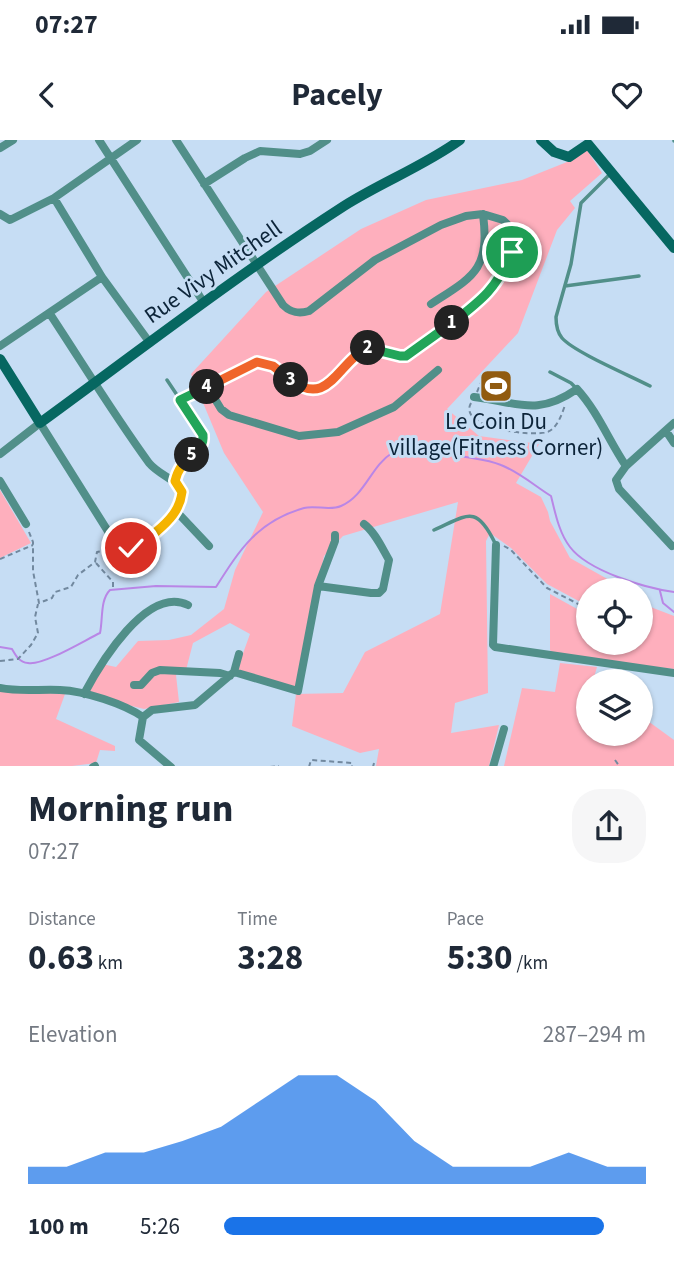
<!DOCTYPE html>
<meta charset="utf-8">
<style>
body{margin:0;font-family:"Source Sans 3",sans-serif;background:#f6f6f7;color:#1f2937;height:100vh;display:flex;flex-direction:column;font-size:26px;white-space:nowrap}
*{box-sizing:border-box;margin:0}
p{font-size:23px;color:#747a83}
.icon{flex:none;width:38px;height:38px;fill:none;stroke:currentColor;stroke-width:2;stroke-linecap:round;stroke-linejoin:round}
.map{position:relative;height:626px;overflow:hidden}
.panel{display:flex;flex-direction:column;background:#fff;flex:1}
.panel>*{flex:none}
.fabs{position:absolute;left:576px;top:438px;display:grid;gap:14px}
.fabs a{display:grid;place-items:center;width:77px;height:77px;border-radius:50%;background:#fff;box-shadow:0 2px 5px #0004;font-size:35px}
.pin{position:absolute;display:grid;place-items:center;width:60px;height:60px;color:#fff;margin:-30px;border:4px solid #fff;border-radius:50%;box-shadow:0 2px 7px #0007}
.km{position:absolute;width:35px;height:35px;margin:-18px;border-radius:50%;background:#222;color:#fff;font-size:19px;line-height:35px;text-align:center}
.round{display:grid;place-items:center;flex:none;width:74px;height:74px;border-radius:28px;background:#f6f6f7}
.summary{display:flex;align-items:center;justify-content:space-between;height:119px;padding:0 28px}
h1{font-size:38px;font-weight:700;line-height:52px}
.figures{display:grid;grid-template-columns:repeat(3,1fr);gap:10px;height:119px;padding:7px 28px}
.figures div{display:grid;align-content:center}
.figures b{font-size:35px;font-weight:700}
.figures small{font-size:19px;font-weight:400}
.figures p{font-size:19px}
.chart{height:196px;padding:14px 28px}
.chart p{display:flex;justify-content:space-between}
.chart svg{width:100%;height:126px;margin-top:7px;fill:#1a73e8;opacity:.7}
ul{padding:0 28px;list-style:none;font-size:23px}
li{display:grid;grid-template-columns:112px 84px 1fr;align-items:center;height:52px}
li i{height:18px;border-radius:9px;background:#1a73e8}
.status{display:flex;justify-content:space-between;align-items:center;height:49px;padding:0 35px;background:#fff;direction:ltr}
.status svg{height:19px;fill:currentColor}
header{display:flex;justify-content:space-between;align-items:center;height:91px;padding:0 28px;background:#fff;font-size:32px;font-weight:700}
.map>svg:first-child{display:block}
</style>
<div class="status"><b>07:27</b><svg viewBox="0 0 49 12"><path d="M0 12V9h3v3zM5 12V6h3v6zM10 12V3h3v9zM15 12V0h3v12zM26 1h20v11H26zM47 4h2v5h-2z"/></svg></div>
<header><svg class="icon" aria-label="back" viewBox="0 0 24 24"><path d="M15 5l-7 7 7 7"/></svg>Pacely<svg class="icon" aria-label="heart" viewBox="0 0 24 24"><path d="M12 20l-8-8c-3-5 5-10 8-4 3-6 11-1 8 4z"/></svg></header>
<div class="map">
<svg width="674" height="627" viewBox="0 0 674 627">
<rect width="100%" height="100%" fill="#c6ddf4"/>
<!-- green -->
<path fill="#feafbd" d="M587,10L602,33L570,61L575,68L557,90L518,193L447,269L479,296L539,304L516,343L541,357L548,372L550,381L570,418L627,450H588V466L547,444L511,408L490,393L486,401L488,553L455,563L451,593L499,585L489,626H376L379,609L360,613L292,586L296,554L343,553L365,512L440,474L458,362L343,396L324,416L296,547L237,530L250,494L230,483L193,503L186,530L176,535L179,562L144,569L100,558L88,550L102,524L116,527L138,501L169,500L191,495L224,469L235,430L263,372L224,313L191,234L266,152L361,89L426,60L522,40L567,22Z
M0,350L31,403L0,418Z
M550,454L588,475V502H640L641,460L648,466L674,476V529L554,515L550,510Z
M560,523L597,527L593,541H588V593H640L641,576L674,600V626H504L522,548L555,552Z
M0,550L65,554L56,579L115,606V611L100,610L96,623L64,627L0,626Z"/>
<g fill="none" stroke-linecap="round" stroke-linejoin="round">
<!-- stream -->
<path stroke="#b986e6" stroke-width="2" d="M660,451L663,463L674,472
M0,507L12,509C16,516 19,522 28,523C43,526 85,500 100,493C103,479 100,460 110,450L156,446L216,447C240,409 258,381 304,368C315,365 330,371 341,366C365,356 371,326 392,313C412,301 440,313 460,316C475,319 487,319 501,325C519,332 535,346 551,356C555,372 559,393 570,407C588,431 645,448 674,452"/>
<!-- path -->
<path stroke="#72899f" stroke-width="2" stroke-dasharray="5 3.5" stroke-linecap="butt" d="M477,252L485,233
M471,263C457,288 532,297 547,292C557,289 562,274 565,265
M29,392L33,402V431L39,463L52,458L55,452L71,447L78,435L95,422L97,412L113,409
M504,406L511,410L547,448L588,469
M0,419L33,405
M96,423L113,442V450
M0,521L18,519L31,505L38,493L35,477L38,464
M615,620L620,627
M270,627L279,626
M309,627L311,620L352,623V627
M373,627L374,623"/>
<!-- lane -->
<path stroke="#518f89" stroke-width="3.5" d="M674,0V1
M610,34L581,63L571,124L556,177C556,185 557,192 562,198C574,212 631,236 650,246
M565,146L639,136
M550,232L571,243L576,248
M167,240L199,288L204,301C195,319 180,320 175,341
M434,390C468,375 476,364 495,403"/>
<!-- street -->
<path stroke="#518f89" stroke-width="8" d="M99,0L204,163
M176,0L283,165C291,173 299,174 309,171L375,120L441,85L466,76L483,74L503,80L510,87L514,99L512,112L502,136L487,156L412,213C394,221 377,203 359,212C342,221 333,254 309,250C289,247 280,225 257,222L207,246L221,269L229,275L299,296L338,292L394,267L438,230
M0,8L13,0
M204,44L245,18L260,11L300,14L310,11L327,0
M54,58L137,0
M0,74L10,80L54,58L102,137L150,203
M431,164C474,136 490,130 483,74
M0,206L102,137
M474,257C517,262 537,277 577,249C598,272 609,301 626,326
M180,260L207,246
M666,291L674,303
M0,314L40,283L116,404L126,409C144,406 189,372 181,350C177,340 159,335 149,323C114,275 83,224 50,174
M0,341L26,384
M176,371L209,406
M496,405L493,505L495,507L674,533
M672,406L619,349L616,340L626,326L674,283
M318,446L335,401V395
M234,532L239,514
M134,545H141L152,533L160,530L220,533L230,536
M0,548C20,552 40,549 60,550C85,551 124,564 143,577
M84,554C100,524 147,445 188,465
M143,577L152,570L195,565L234,532L298,551L318,446L371,453H379L383,449L389,420C382,408 375,392 364,384
M143,577L139,600L171,627
M93,627L95,626
M493,627L504,589"/>
<!-- secondary -->
<path stroke="#066761" stroke-width="10" d="M541,0L554,12L569,17L588,4L674,108
M0,219L40,283C140,210 240,133 344,66C382,42 424,26 460,0"/>
</g>
<g fill="none" stroke-linecap="round" stroke-linejoin="round">
<defs>
<path id="split-1" d="M452,183C483,159 496,149 512,112"/>
<path id="split-2" d="M368,208L400,216H406L452,183"/>
<path id="split-3" d="M291,240C329,269 338,221 368,208"/>
<path id="split-4" d="M207,247L257,222L273,226L291,240"/>
<path id="split-5" d="M192,315C199,309 204,305 203,295L180,260L207,247"/>
<path id="split-6" d="M156,392C169,381 180,370 182,352L175,341C178,329 183,323 192,315"/>
<path id="split-7" d="M131,408L156,392"/>
</defs>
<!-- split-1 casing -->
<use href="#split-1" stroke="#fff" stroke-width="14"/>
<!-- split-2 casing -->
<use href="#split-2" stroke="#fff" stroke-width="14"/>
<!-- split-3 casing -->
<use href="#split-3" stroke="#fff" stroke-width="14"/>
<!-- split-4 casing -->
<use href="#split-4" stroke="#fff" stroke-width="14"/>
<!-- split-5 casing -->
<use href="#split-5" stroke="#fff" stroke-width="14"/>
<!-- split-6 casing -->
<use href="#split-6" stroke="#fff" stroke-width="14"/>
<!-- split-7 casing -->
<use href="#split-7" stroke="#fff" stroke-width="14"/>
<!-- split-1 -->
<use href="#split-1" stroke="#22a559" stroke-width="9"/>
<!-- split-2 -->
<use href="#split-2" stroke="#22a559" stroke-width="9"/>
<!-- split-3 -->
<use href="#split-3" stroke="#f0652b" stroke-width="9"/>
<!-- split-4 -->
<use href="#split-4" stroke="#f0652b" stroke-width="9"/>
<!-- split-5 -->
<use href="#split-5" stroke="#22a559" stroke-width="9"/>
<!-- split-6 -->
<use href="#split-6" stroke="#f5b400" stroke-width="9"/>
<!-- split-7 -->
<use href="#split-7" stroke="#f5b400" stroke-width="9"/>
</g>
<!-- icons -->
<defs>
<symbol id="stadium-square" viewBox="-11 -11 22 22"><rect x="-9" y="-9" width="18" height="18" rx="4" fill="#915b10" stroke="#c6ddf4"/><path d="M0-5a6.5 5 0 1 0 0 10a6.5 5 0 1 0 0-10ZM-3.5-1.8h7v3.6h-7Z" fill="#fff"/></symbol>
</defs>
<g fill-rule="evenodd">
<use href="#stadium-square" x="477" y="227" width="38" height="38"/>
</g>
<g text-anchor="middle" dominant-baseline="central" stroke-width="6" stroke-linejoin="round" paint-order="stroke">
<!-- street labels -->
<g font-size="23" fill="#0c2439" stroke="#c6ddf4">
<text transform="translate(213 132) rotate(-35)">Rue Vivy Mitchell</text>
</g>
<!-- poi labels -->
<g font-size="23" fill="#0c2439" stroke="#c6ddf4">
<text x="496" y="281">Le Coin Du<tspan x="496" dy="26">village(Fitness Corner)</tspan></text>
</g>
</g>
</svg>
<div class="fabs">
<a><svg class="icon" aria-label="locate" viewBox="0 0 24 24"><circle cx="12" cy="12" r="6"/><path d="M12 2v4M12 18v4M2 12h4M18 12h4"/></svg></a>
<a><svg class="icon" aria-label="layers" viewBox="0 0 24 24"><path d="M12 4l9 5-9 5-9-5zM3 14l9 5 9-5"/></svg></a>
</div>
<div class="pin" style="left:512px;top:112px;background:#1e9e55"><svg class="icon" aria-label="arrive" viewBox="0 0 24 24"><path d="M6 21V4h12l-3 4 3 4H6"/></svg></div>
<div class="pin" style="left:131px;top:408px;background:#d93025"><svg class="icon" aria-label="check" viewBox="0 0 24 24"><path d="M5 12l5 5 9-10"/></svg></div>
<b class="km" style="left:452px;top:183px">1</b>
<b class="km" style="left:368px;top:208px">2</b>
<b class="km" style="left:291px;top:240px">3</b>
<b class="km" style="left:207px;top:247px">4</b>
<b class="km" style="left:192px;top:315px">5</b>
</div>
<section class="panel">
<div class="summary"><div><h1>Morning run</h1><p>07:27</p></div><a class="round"><svg class="icon" aria-label="share" viewBox="0 0 24 24"><path d="M12 15V3M7 8l5-5 5 5M5 13v7h14v-7"/></svg></a></div>
<div class="figures">
<div><p>Distance</p><b>0.63<small> km</small></b></div>
<div><p>Time</p><b>3:28</b></div>
<div><p>Pace</p><b>5:30<small> /km</small></b></div>
</div>
<div class="chart"><p><span>Elevation</span>287–294 m</p>
<svg viewBox="0 0 160 44" preserveAspectRatio="none"><path d="M0 44V38L10 38L20 33L30 33L40 29L50 24L60 15L70 6L80 6L90 15L100 29L110 38L120 38L130 38L140 33L150 38L160 38V44z"/></svg>
</div>
<ul>
<li><b>100 m</b>5:26<i style="width:90%"></i></li>
</ul>
</section>
